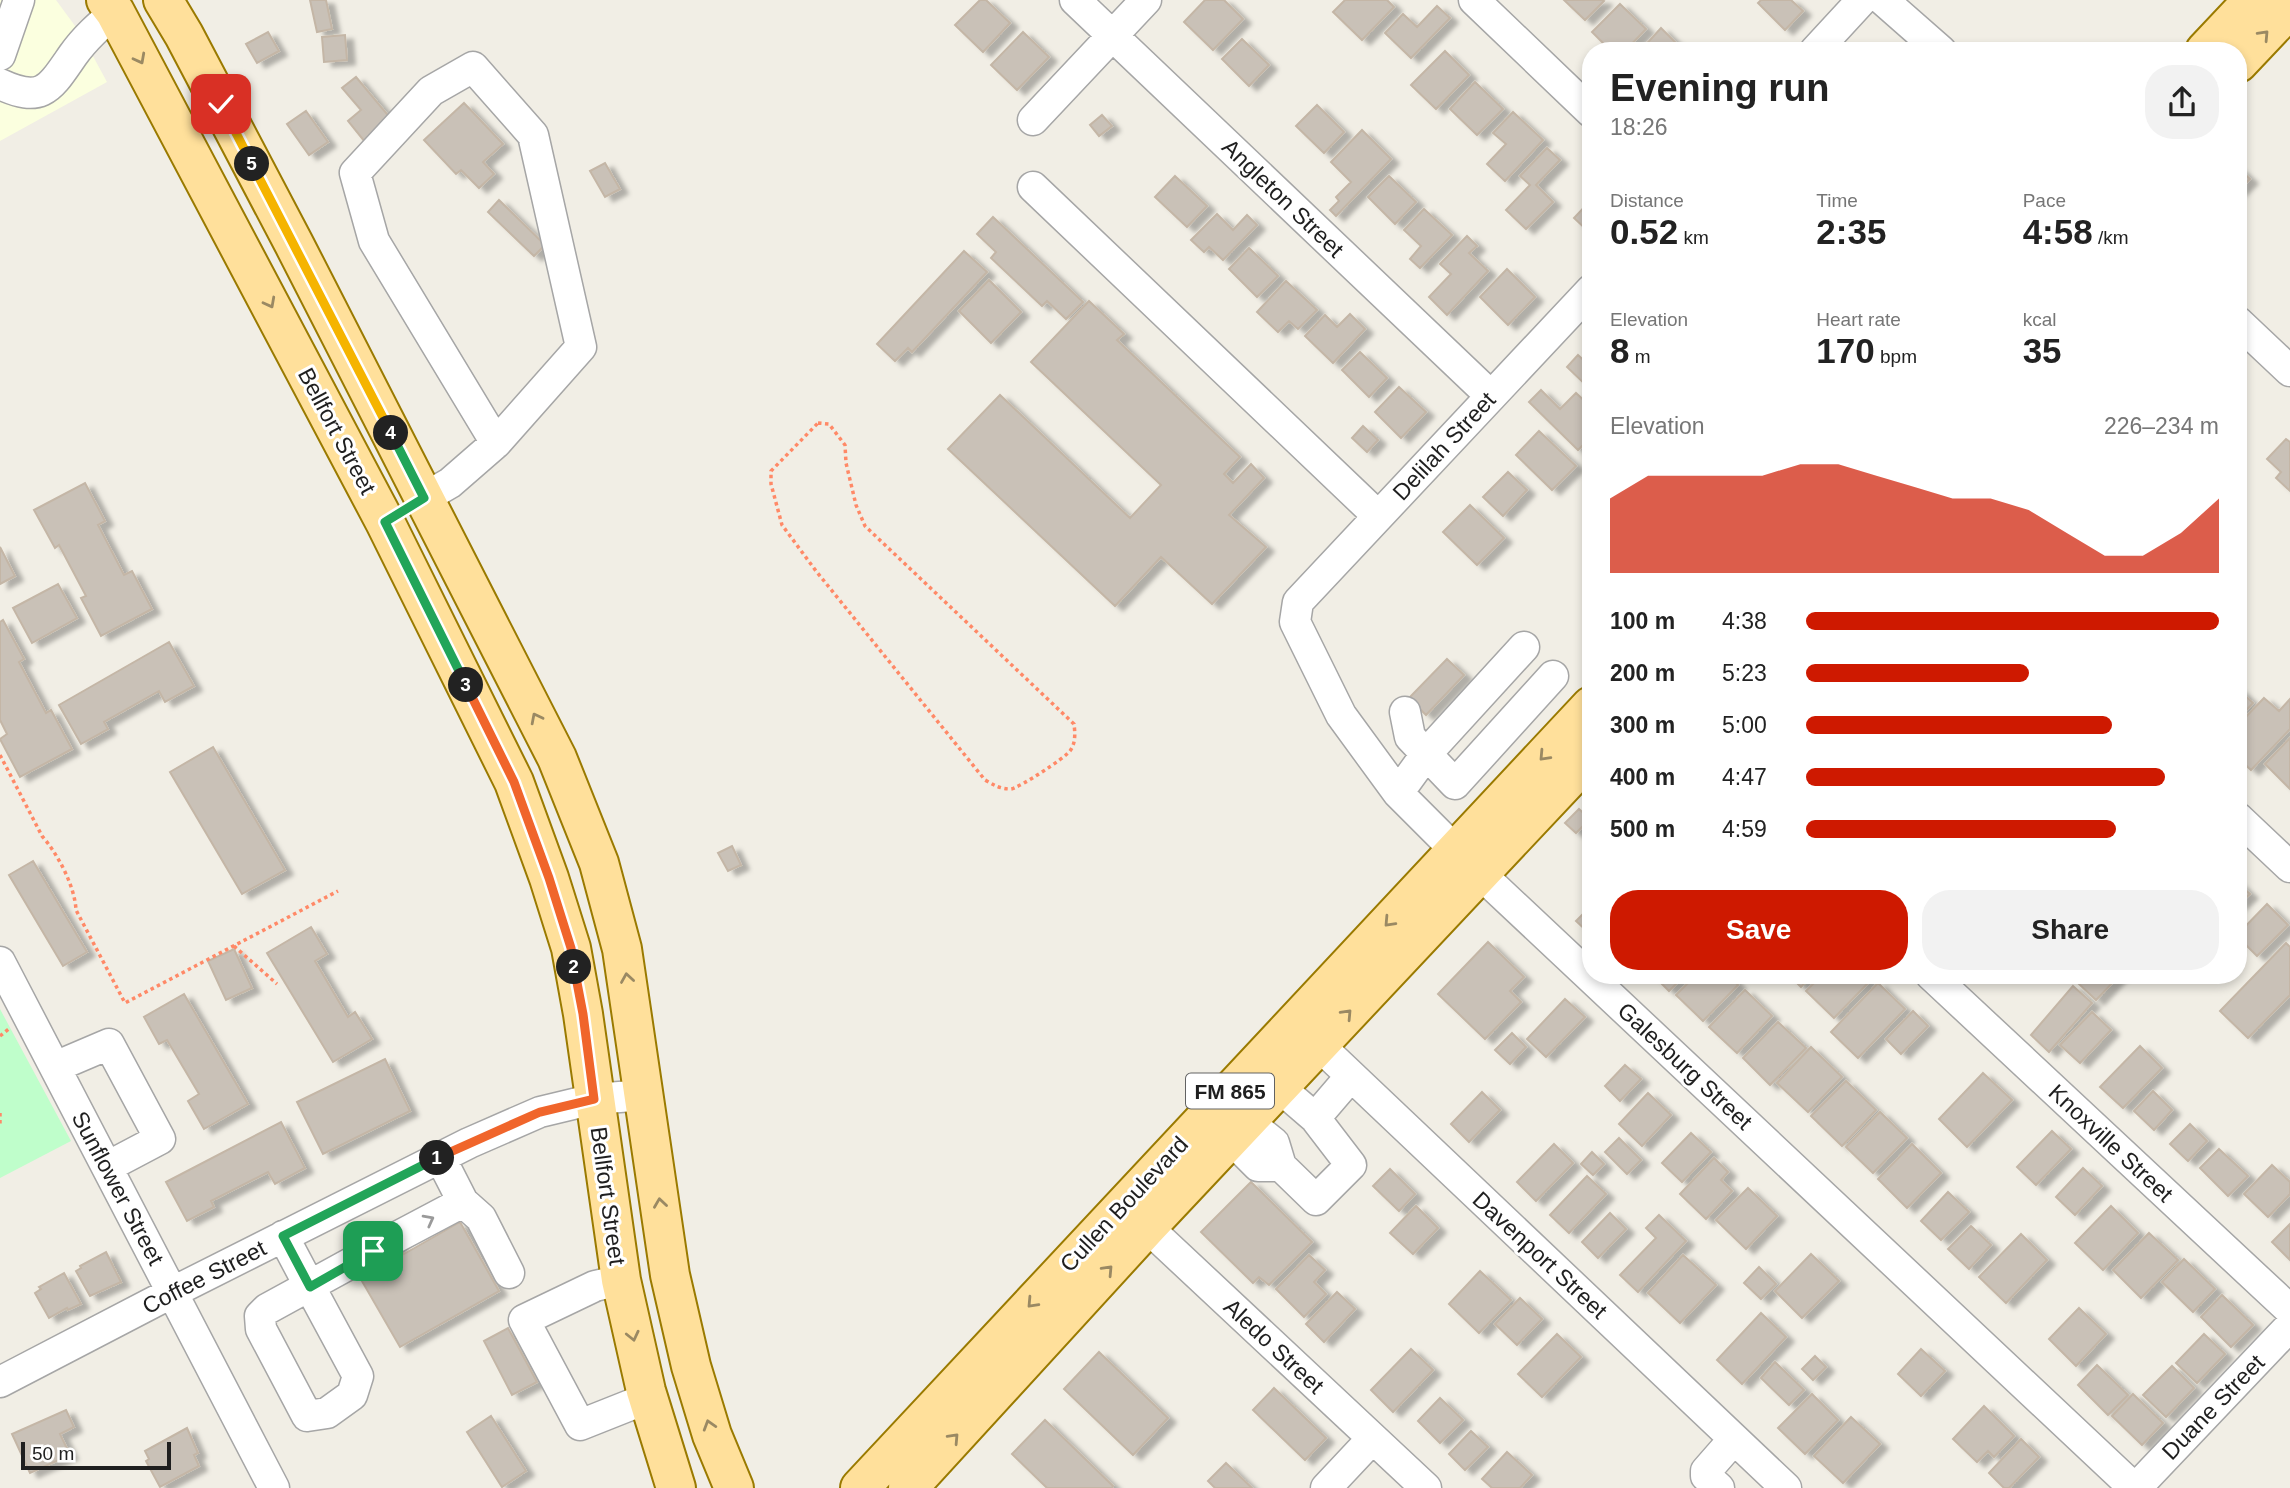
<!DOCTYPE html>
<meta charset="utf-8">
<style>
body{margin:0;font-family:Arial,sans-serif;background:#f2f2f2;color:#222;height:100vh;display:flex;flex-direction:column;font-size:26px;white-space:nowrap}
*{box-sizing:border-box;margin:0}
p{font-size:23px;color:#767676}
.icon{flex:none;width:38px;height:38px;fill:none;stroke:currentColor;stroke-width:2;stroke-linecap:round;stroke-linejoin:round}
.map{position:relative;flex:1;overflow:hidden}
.panel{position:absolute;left:1582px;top:42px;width:665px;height:942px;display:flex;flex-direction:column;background:#fff;border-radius:28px;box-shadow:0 4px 10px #0003}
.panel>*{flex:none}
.scale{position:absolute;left:21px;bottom:18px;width:150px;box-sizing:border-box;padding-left:7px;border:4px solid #1f1f1f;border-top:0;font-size:19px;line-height:24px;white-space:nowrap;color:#1f1f1f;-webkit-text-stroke:5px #fff;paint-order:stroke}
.pin{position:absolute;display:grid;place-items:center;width:60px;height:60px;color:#fff;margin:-30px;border-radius:14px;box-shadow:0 4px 10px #0006}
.km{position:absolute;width:35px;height:35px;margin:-18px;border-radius:50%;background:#222;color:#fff;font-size:19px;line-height:35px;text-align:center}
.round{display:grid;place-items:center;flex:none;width:74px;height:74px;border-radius:28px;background:#f2f2f2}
.head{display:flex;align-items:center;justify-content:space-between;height:119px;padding:0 28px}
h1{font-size:38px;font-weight:600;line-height:52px}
.stats{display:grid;grid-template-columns:repeat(3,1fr);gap:10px;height:119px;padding:7px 28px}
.stats div{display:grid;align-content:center}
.stats b{font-size:35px;font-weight:600}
.stats small{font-size:19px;font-weight:400}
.stats p{font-size:19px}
.chart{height:196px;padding:14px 28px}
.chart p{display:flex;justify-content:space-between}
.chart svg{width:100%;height:126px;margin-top:7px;fill:#ce1900;opacity:.7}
.action{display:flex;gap:14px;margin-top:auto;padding:14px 28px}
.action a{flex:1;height:80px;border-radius:28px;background:#ce1900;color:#fff;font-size:28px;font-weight:600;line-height:80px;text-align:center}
.action a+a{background:#f2f2f2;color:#222}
ul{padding:0 28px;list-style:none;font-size:23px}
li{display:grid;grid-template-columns:112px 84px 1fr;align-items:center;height:52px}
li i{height:18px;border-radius:9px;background:#ce1900}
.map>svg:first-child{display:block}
</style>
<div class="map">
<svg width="2290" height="1488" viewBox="0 0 2290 1488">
<defs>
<filter id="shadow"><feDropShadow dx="8" dy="4.5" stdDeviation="2" flood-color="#0004"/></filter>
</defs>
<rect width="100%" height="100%" fill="#f1eee5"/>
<!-- education -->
<path fill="#fbffdf" d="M0,0H56L81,34L107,82L0,141Z"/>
<!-- park -->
<path fill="#bffecb" d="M0,1009L71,1141L0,1178Z"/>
<!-- building -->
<path fill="#c9c1b7" stroke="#c4b6a6" stroke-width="2" filter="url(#shadow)" d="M310,0H326L332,29L317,32Z
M980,0H986L1010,23L983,52L955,25Z
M1205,0H1224L1243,19L1213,50L1184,22Z
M1345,0H1387L1394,7L1362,40L1333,12Z
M1564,0H1602L1604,1L1585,20Z
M1761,0H1791L1803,11L1785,30L1758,3Z
M1620,4L1646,29L1625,51H1611L1592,32Z
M1437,6L1450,18L1411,58L1385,33L1403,14L1417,27Z
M1661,28L1680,47L1677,51H1640Z
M268,32L279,51L257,63L246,44Z
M1023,32L1049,57L1017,90L991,65Z
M345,35L347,60L324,62L322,37Z
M1242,39L1269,65L1249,86L1222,59Z
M1445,51L1469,75L1436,109L1411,85Z
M356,77L392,120L365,142L348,121L361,110L342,88Z
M1475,82L1503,109L1477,135L1450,109Z
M464,103L503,144L483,162L494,174L479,188L461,170L456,174L424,140Z
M1317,105L1344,132L1324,153L1296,126Z
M306,111L328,142L309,155L287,124Z
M1513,112L1543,140L1505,181L1487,164L1506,144L1493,133Z
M1102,115L1112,126L1099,136L1090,125Z
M1362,130L1391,159L1336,216L1330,210L1339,201L1336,197L1351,182L1331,162Z
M1547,148L1560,160L1536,185L1553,202L1526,229L1506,210L1530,185L1520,176Z
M605,163L620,189L605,197L590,171Z
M2238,168L2250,179L2238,191Z
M1175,176L1207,206L1187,227L1155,197Z
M1389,176L1416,202L1395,224L1368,197Z
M499,200L545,245L534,256L488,212Z
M1591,200V234L1574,218Z
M1424,209L1452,235L1420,268L1410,259L1421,246L1404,230Z
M1217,214L1233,230L1247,215L1257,225L1223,260L1209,247L1204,252L1191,240Z
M993,217L1083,302L1066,319L1047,301L1042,306L991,258L996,252L977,234Z
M1467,236L1477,246L1469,253L1488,271L1447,315L1429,297L1451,274L1440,264Z
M1249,248L1278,276L1257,297L1229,269Z
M964,251L987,272L912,352L908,348L895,361L877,344Z
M1507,269L1535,297L1508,325L1480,297Z
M989,280L1021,312L991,343L959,311Z
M1286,281L1317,310L1298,329L1289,321L1278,332L1257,312Z
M1089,301L1124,334L1117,340L1240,457L1224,474L1233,483L1251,464L1264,478L1229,515L1266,547L1212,604L1161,557L1115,606L948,449L1000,395L1130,518L1161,485L1031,362Z
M1350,314L1365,329L1333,363L1305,336L1325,315L1337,327Z
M1360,352L1387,378L1369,397L1342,370Z
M1578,355L1591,367V390L1567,367Z
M1399,387L1426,412L1401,438L1375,412Z
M1541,390L1560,409L1576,393L1591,407V416L1584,422L1591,429V437L1578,450L1529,402Z
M1363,426L1378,440L1367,452L1352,438Z
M1539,431L1576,466L1552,490L1516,455Z
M2286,439L2290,442V491L2276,478L2281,472L2267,459Z
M1508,472L1527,490L1503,516L1483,497Z
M85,483L105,521L98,525L124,575L132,571L152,609L101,636L81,598L86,596L59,545L55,548L34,510Z
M1470,505L1504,538L1477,565L1443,532Z
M0,547L15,576L0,584Z
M58,584L77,618L32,643L13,608Z
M3,620L24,659L19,662L46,713L51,710L72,749L20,777L0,739L7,734L0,720V622Z
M169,642L194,686L165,702L159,691L104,722L108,729L81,744L59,705Z
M1447,659L1464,675L1426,715L1409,698Z
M2238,689L2253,703L2238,719Z
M2264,698L2279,711L2290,699V729L2251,770L2238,758V725Z
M2290,738V789L2265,764Z
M213,747L285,870L242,894L170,772Z
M1579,809L1590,819L1576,833L1565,823Z
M732,846L741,865L728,871L718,853Z
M33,861L87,952L63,966L9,875Z
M2238,883L2250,894L2238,905Z
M2267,904L2288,925L2257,956L2238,937V934Z
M1591,906V935L1576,921Z
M311,927L327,954L315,961L348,1017L355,1012L372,1039L333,1062L267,953Z
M1488,942L1524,977L1510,991L1521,1002L1485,1039L1438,994Z
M2286,943L2290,947V995L2248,1038L2220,1011Z
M234,949L252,988L226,1000L208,961Z
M1653,975H1685L1669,991Z
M1696,975H1728L1738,985L1703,1021L1676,995Z
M1789,975H1812L1801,987Z
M1822,975H1864L1870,981L1834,1018L1806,991Z
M2088,975H2120L2096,1000L2079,984Z
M1878,983L1905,1009L1858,1058L1831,1032Z
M2073,986L2092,1003L2049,1052L2031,1035Z
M1745,990L1772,1016L1737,1053L1709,1027Z
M184,994L248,1104L204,1129L188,1101L199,1094L167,1040L159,1044L144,1017Z
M1565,999L1585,1017L1546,1057L1527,1039Z
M1913,1011L1928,1026L1901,1054L1886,1039Z
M2092,1012L2111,1030L2080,1063L2060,1045Z
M1778,1022L1806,1048L1770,1085L1743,1058Z
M1512,1033L1526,1047L1510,1064L1495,1050Z
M2140,1046L2162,1068L2123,1108L2100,1087Z
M1811,1047L1842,1077L1808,1112L1777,1083Z
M385,1059L410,1111L323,1154L297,1102Z
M1625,1065L1641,1079L1620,1101L1605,1086Z
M1983,1073L2012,1100L1967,1147L1939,1119Z
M1846,1081L1876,1110L1842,1146L1811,1116Z
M2153,1091L2172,1110L2154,1130L2134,1111Z
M1482,1092L1500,1110L1469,1142L1451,1124Z
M1648,1093L1671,1115L1642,1146L1619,1124Z
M1880,1112L1907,1138L1873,1173L1846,1147Z
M281,1122L305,1168L275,1184L268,1172L211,1201L214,1207L187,1221L166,1182Z
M2190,1124L2207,1141L2188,1161L2170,1144Z
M2052,1131L2071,1149L2036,1185L2017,1167Z
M1691,1133L1711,1152L1682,1182L1662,1163Z
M1619,1138L1641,1160L1627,1174L1605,1152Z
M1554,1144L1573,1163L1536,1201L1517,1182Z
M1912,1144L1941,1173L1907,1208L1878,1179Z
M2219,1149L2248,1176L2228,1196L2200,1168Z
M1592,1152L1604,1164L1593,1175L1581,1164Z
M1714,1158L1728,1172L1721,1180L1732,1191L1706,1219L1680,1194Z
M2272,1165L2290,1182V1194L2268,1217L2244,1194Z
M2083,1168L2102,1186L2075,1215L2056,1197Z
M1390,1169L1415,1194L1399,1211L1373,1186Z
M1587,1176L1606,1194L1569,1233L1550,1215Z
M1251,1182L1312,1242L1269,1285L1259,1277L1253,1283L1201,1232Z
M1748,1188L1777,1216L1746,1249L1716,1220Z
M1948,1192L1969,1212L1941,1240L1921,1221Z
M1416,1206L1438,1228L1413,1254L1390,1233Z
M2111,1206L2138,1233L2103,1270L2075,1243Z
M1610,1213L1626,1229L1598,1258L1582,1242Z
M1659,1215L1686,1241L1638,1292L1620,1275L1656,1238L1646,1228Z
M460,1222L499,1291L400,1347L359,1276L381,1264L367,1241L389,1228L404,1254Z
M2290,1224V1260L2272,1242Z
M1971,1226L1991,1245L1969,1269L1948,1249Z
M2149,1233L2178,1260L2141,1298L2113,1270Z
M2021,1234L2047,1260L2006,1303L1979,1277Z
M106,1252L121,1282L90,1296L76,1271L81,1268L80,1266Z
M1811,1254L1839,1281L1802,1318L1775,1291Z
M1309,1255L1325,1270L1314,1282L1326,1294L1304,1317L1276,1289Z
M1683,1255L1716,1285L1680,1323L1648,1293Z
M2184,1259L2215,1289L2193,1312L2162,1282Z
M1759,1267L1776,1284L1761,1299L1744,1283Z
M1480,1271L1511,1300L1479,1333L1449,1304Z
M64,1273L81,1304L68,1310L67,1308L49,1318L35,1293L41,1289L39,1287Z
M1337,1292L1355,1309L1324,1342L1306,1324Z
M2222,1295L2253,1325L2231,1347L2201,1317Z
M1520,1298L1542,1319L1517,1345L1495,1324Z
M2079,1308L2106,1334L2076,1366L2049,1339Z
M1761,1313L1786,1337L1742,1384L1717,1360Z
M508,1328L537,1382L512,1395L484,1341Z
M1557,1334L1581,1357L1542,1397L1518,1374Z
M2204,1334L2225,1354L2197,1383L2176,1363Z
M1411,1349L1433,1370L1393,1412L1371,1390Z
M1921,1349L1945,1371L1921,1396L1898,1374Z
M1099,1352L1168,1418L1133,1455L1064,1389Z
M1815,1356L1826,1367L1813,1380L1802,1369Z
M1775,1362L1804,1390L1789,1405L1761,1378Z
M2097,1365L2128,1395L2108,1415L2078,1385Z
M2172,1366L2194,1388L2166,1417L2143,1395Z
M1274,1388L1326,1438L1305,1460L1253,1410Z
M1812,1394L1838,1420L1805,1454L1778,1428Z
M2133,1394L2163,1423L2142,1445L2112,1416Z
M1440,1398L1463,1420L1440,1443L1418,1421Z
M1984,1406L2014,1436L1994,1457L1988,1451L1977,1462L1953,1439Z
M66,1410L74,1427L60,1434L70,1455L30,1473L12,1434Z
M491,1416L526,1471L502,1487L467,1432Z
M1851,1417L1880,1444L1843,1483L1814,1456Z
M1045,1420L1113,1486L1112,1488H1047L1012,1454Z
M187,1428L198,1453L194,1455L199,1466L160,1487L146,1461L149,1459L145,1451Z
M1471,1431L1488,1447L1465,1470L1449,1454Z
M2021,1439L2039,1457L2009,1488H2004L1989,1473Z
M1507,1452L1532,1475L1520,1488H1492L1482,1479Z
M1226,1463L1252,1488H1215L1208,1481Z"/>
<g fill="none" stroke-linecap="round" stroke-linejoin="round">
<defs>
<path id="minor" d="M1075,0L1491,396
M1474,0L1591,112
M1883,0L1941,51
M1815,51L1862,0
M0,55L19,0
M473,67L533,135L581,347L496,443L374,241L355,173L431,91Z
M0,84C43,104 50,88 73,55C85,38 100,25 115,12
M1033,120L1146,0
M1033,187L1378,516
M1591,290L1298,602L1295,622L1341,715L1398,793L1456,851L2134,1488
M2238,322L2290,371
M424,498L450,483L496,443
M1405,712L1410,737L1455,784L1553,676
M1398,793L1427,753L1524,647
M2238,818L2290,867
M0,962L274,1488
M1931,975L2290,1310
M1304,1031L1786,1488
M55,1067L109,1044L160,1139L107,1167
M1279,1087L1315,1118L1351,1076
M1247,1121L1274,1143L1281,1166L1316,1200L1351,1165L1315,1118
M1230,1138L1258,1166H1281
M440,1157L463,1202L481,1218L509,1273
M1132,1213L1426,1488
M283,1236L310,1287L358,1376L352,1395L327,1413L307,1416L261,1329L260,1316L267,1309L373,1251
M395,1238L463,1202
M621,1280L595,1286L524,1320L580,1425L648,1398
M0,1382L173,1292L469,1143L540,1112L594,1099L645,1095
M1326,1488L1372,1439
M1719,1488L1706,1476V1471L1734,1439
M2136,1488L2290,1326"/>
<path id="major" d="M106,0L115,12L385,522L514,782L549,878L571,948L583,1014L621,1280L646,1391L676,1488
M163,0L184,35L294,244L557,758L599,863L622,949L670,1275L691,1366L712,1435L734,1488
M2205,51L2253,0
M2238,63L2290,8
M860,1488L1591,706
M908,1488L1147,1227L1591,755"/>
</defs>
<!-- minor casing -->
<use href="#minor" stroke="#a6a6a6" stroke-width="33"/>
<!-- major casing -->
<use href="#major" stroke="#9a7a00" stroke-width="42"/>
<!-- path -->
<path stroke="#ff8967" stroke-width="3.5" stroke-dasharray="3.5 3.5" stroke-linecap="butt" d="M818,423L829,424L845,445L846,463L856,505L865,526L1074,724C1075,732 1076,743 1070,751C1065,758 1019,788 1011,789C1000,789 994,785 985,780L816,571L782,525L771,484V471Z
M0,755L42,836C58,854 75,887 76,910L125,1003L338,891
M234,946L277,984
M0,1036L10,1028
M0,1113V1127"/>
<!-- minor -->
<use href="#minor" stroke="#fff" stroke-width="30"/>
<!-- major -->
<use href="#major" stroke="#ffe09b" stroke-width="38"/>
</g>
<!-- one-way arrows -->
<defs><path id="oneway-chevron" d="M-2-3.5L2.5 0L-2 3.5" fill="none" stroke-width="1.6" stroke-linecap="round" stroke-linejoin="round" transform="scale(1.75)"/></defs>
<g stroke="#9a8963">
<use href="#oneway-chevron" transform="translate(2264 35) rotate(-47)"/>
<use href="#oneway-chevron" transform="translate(140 59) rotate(62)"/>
<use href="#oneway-chevron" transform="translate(270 303) rotate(62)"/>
<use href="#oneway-chevron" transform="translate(536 718) rotate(-117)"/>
<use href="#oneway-chevron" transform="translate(1544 756) rotate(133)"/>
<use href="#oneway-chevron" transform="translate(1389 922) rotate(133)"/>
<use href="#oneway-chevron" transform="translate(627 978) rotate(-99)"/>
<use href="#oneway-chevron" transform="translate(1347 1014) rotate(-47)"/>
<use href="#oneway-chevron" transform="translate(660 1203) rotate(-98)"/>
<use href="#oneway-chevron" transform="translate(1108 1270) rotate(-47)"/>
<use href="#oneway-chevron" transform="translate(1032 1303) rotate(133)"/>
<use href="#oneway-chevron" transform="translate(633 1336) rotate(77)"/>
<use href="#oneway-chevron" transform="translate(709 1425) rotate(-107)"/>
<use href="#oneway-chevron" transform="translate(954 1438) rotate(-47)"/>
</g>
<use stroke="#9a9a9a" href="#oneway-chevron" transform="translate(429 1220) rotate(-28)"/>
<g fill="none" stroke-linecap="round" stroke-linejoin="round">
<defs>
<path id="split-1" d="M373,1251L310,1287L283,1236L437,1158"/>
<path id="split-2" d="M437,1158L540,1112L594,1099L583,1014L574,967"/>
<path id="split-3" d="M466,685L514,782L549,878L571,948L574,967"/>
<path id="split-4" d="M391,433L424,498L385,522L466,685"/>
<path id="split-5" d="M252,164L391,433"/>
<path id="split-6" d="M221,104L252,164"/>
</defs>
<!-- split-1 casing -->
<use href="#split-1" stroke="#fff" stroke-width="14"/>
<!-- split-2 casing -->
<use href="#split-2" stroke="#fff" stroke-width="14"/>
<!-- split-3 casing -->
<use href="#split-3" stroke="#fff" stroke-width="14"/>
<!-- split-4 casing -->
<use href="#split-4" stroke="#fff" stroke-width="14"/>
<!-- split-5 casing -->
<use href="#split-5" stroke="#fff" stroke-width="14"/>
<!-- split-6 casing -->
<use href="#split-6" stroke="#fff" stroke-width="14"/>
<!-- split-1 -->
<use href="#split-1" stroke="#22a559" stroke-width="9"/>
<!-- split-2 -->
<use href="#split-2" stroke="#f0652b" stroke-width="9"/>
<!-- split-3 -->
<use href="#split-3" stroke="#f0652b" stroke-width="9"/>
<!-- split-4 -->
<use href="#split-4" stroke="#22a559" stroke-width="9"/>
<!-- split-5 -->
<use href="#split-5" stroke="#f5b400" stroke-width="9"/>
<!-- split-6 -->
<use href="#split-6" stroke="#f5b400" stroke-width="9"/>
</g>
<g text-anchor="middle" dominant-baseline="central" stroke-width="6" stroke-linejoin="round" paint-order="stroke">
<!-- shield labels -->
<rect fill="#fff" stroke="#626262" stroke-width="2" x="1186" y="1073.5" width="88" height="35" rx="5"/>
<g font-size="21" font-weight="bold" fill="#1f1f1f">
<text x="1230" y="1091">FM 865</text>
</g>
<!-- street labels -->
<g font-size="23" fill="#1f1f1f" stroke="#fff">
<text transform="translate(1283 198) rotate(44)">Angleton Street</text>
<text transform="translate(337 431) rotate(62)">Bellfort Street</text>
<text transform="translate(1444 446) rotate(-47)">Delilah Street</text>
<text transform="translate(1685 1066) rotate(43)">Galesburg Street</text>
<text transform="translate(2111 1143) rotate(43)">Knoxville Street</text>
<text transform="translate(118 1188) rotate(62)">Sunflower Street</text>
<text transform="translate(608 1196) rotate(82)">Bellfort Street</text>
<text transform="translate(1124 1204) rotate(-47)">Cullen Boulevard</text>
<text transform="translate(1540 1255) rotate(43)">Davenport Street</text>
<text transform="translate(204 1277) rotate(-27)">Coffee Street</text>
<text transform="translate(1274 1346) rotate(43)">Aledo Street</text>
<text transform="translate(2213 1407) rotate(-46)">Duane Street</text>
</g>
</g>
</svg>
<div class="scale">50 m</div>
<div class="pin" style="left:373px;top:1251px;background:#1e9e55"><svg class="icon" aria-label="arrive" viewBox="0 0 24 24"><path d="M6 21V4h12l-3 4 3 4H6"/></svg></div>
<div class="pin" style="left:221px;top:104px;background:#d93025"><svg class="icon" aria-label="check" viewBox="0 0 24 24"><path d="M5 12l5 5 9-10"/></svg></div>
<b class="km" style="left:437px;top:1158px">1</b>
<b class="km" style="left:574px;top:967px">2</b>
<b class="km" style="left:466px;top:685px">3</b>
<b class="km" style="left:391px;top:433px">4</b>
<b class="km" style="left:252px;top:164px">5</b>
<section class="panel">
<div class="head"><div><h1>Evening run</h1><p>18:26</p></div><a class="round"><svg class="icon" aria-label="share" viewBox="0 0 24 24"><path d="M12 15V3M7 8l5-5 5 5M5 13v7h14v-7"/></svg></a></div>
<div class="stats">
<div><p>Distance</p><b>0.52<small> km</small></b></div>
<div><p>Time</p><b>2:35</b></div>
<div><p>Pace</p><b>4:58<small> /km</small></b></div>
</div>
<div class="stats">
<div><p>Elevation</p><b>8<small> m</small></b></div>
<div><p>Heart rate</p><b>170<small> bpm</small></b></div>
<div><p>kcal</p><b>35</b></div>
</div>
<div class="chart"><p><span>Elevation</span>226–234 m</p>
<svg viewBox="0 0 160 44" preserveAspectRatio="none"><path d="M0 44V18L10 10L20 10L30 10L40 10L50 6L60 6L70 10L80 14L90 18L100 18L110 22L120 30L130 38L140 38L150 30L160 18V44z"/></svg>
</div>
<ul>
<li><b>100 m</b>4:38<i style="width:100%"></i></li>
<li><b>200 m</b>5:23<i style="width:54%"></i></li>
<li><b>300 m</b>5:00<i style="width:74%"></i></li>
<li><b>400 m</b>4:47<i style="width:87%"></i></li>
<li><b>500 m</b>4:59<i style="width:75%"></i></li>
</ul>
<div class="action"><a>Save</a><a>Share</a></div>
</section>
</div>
